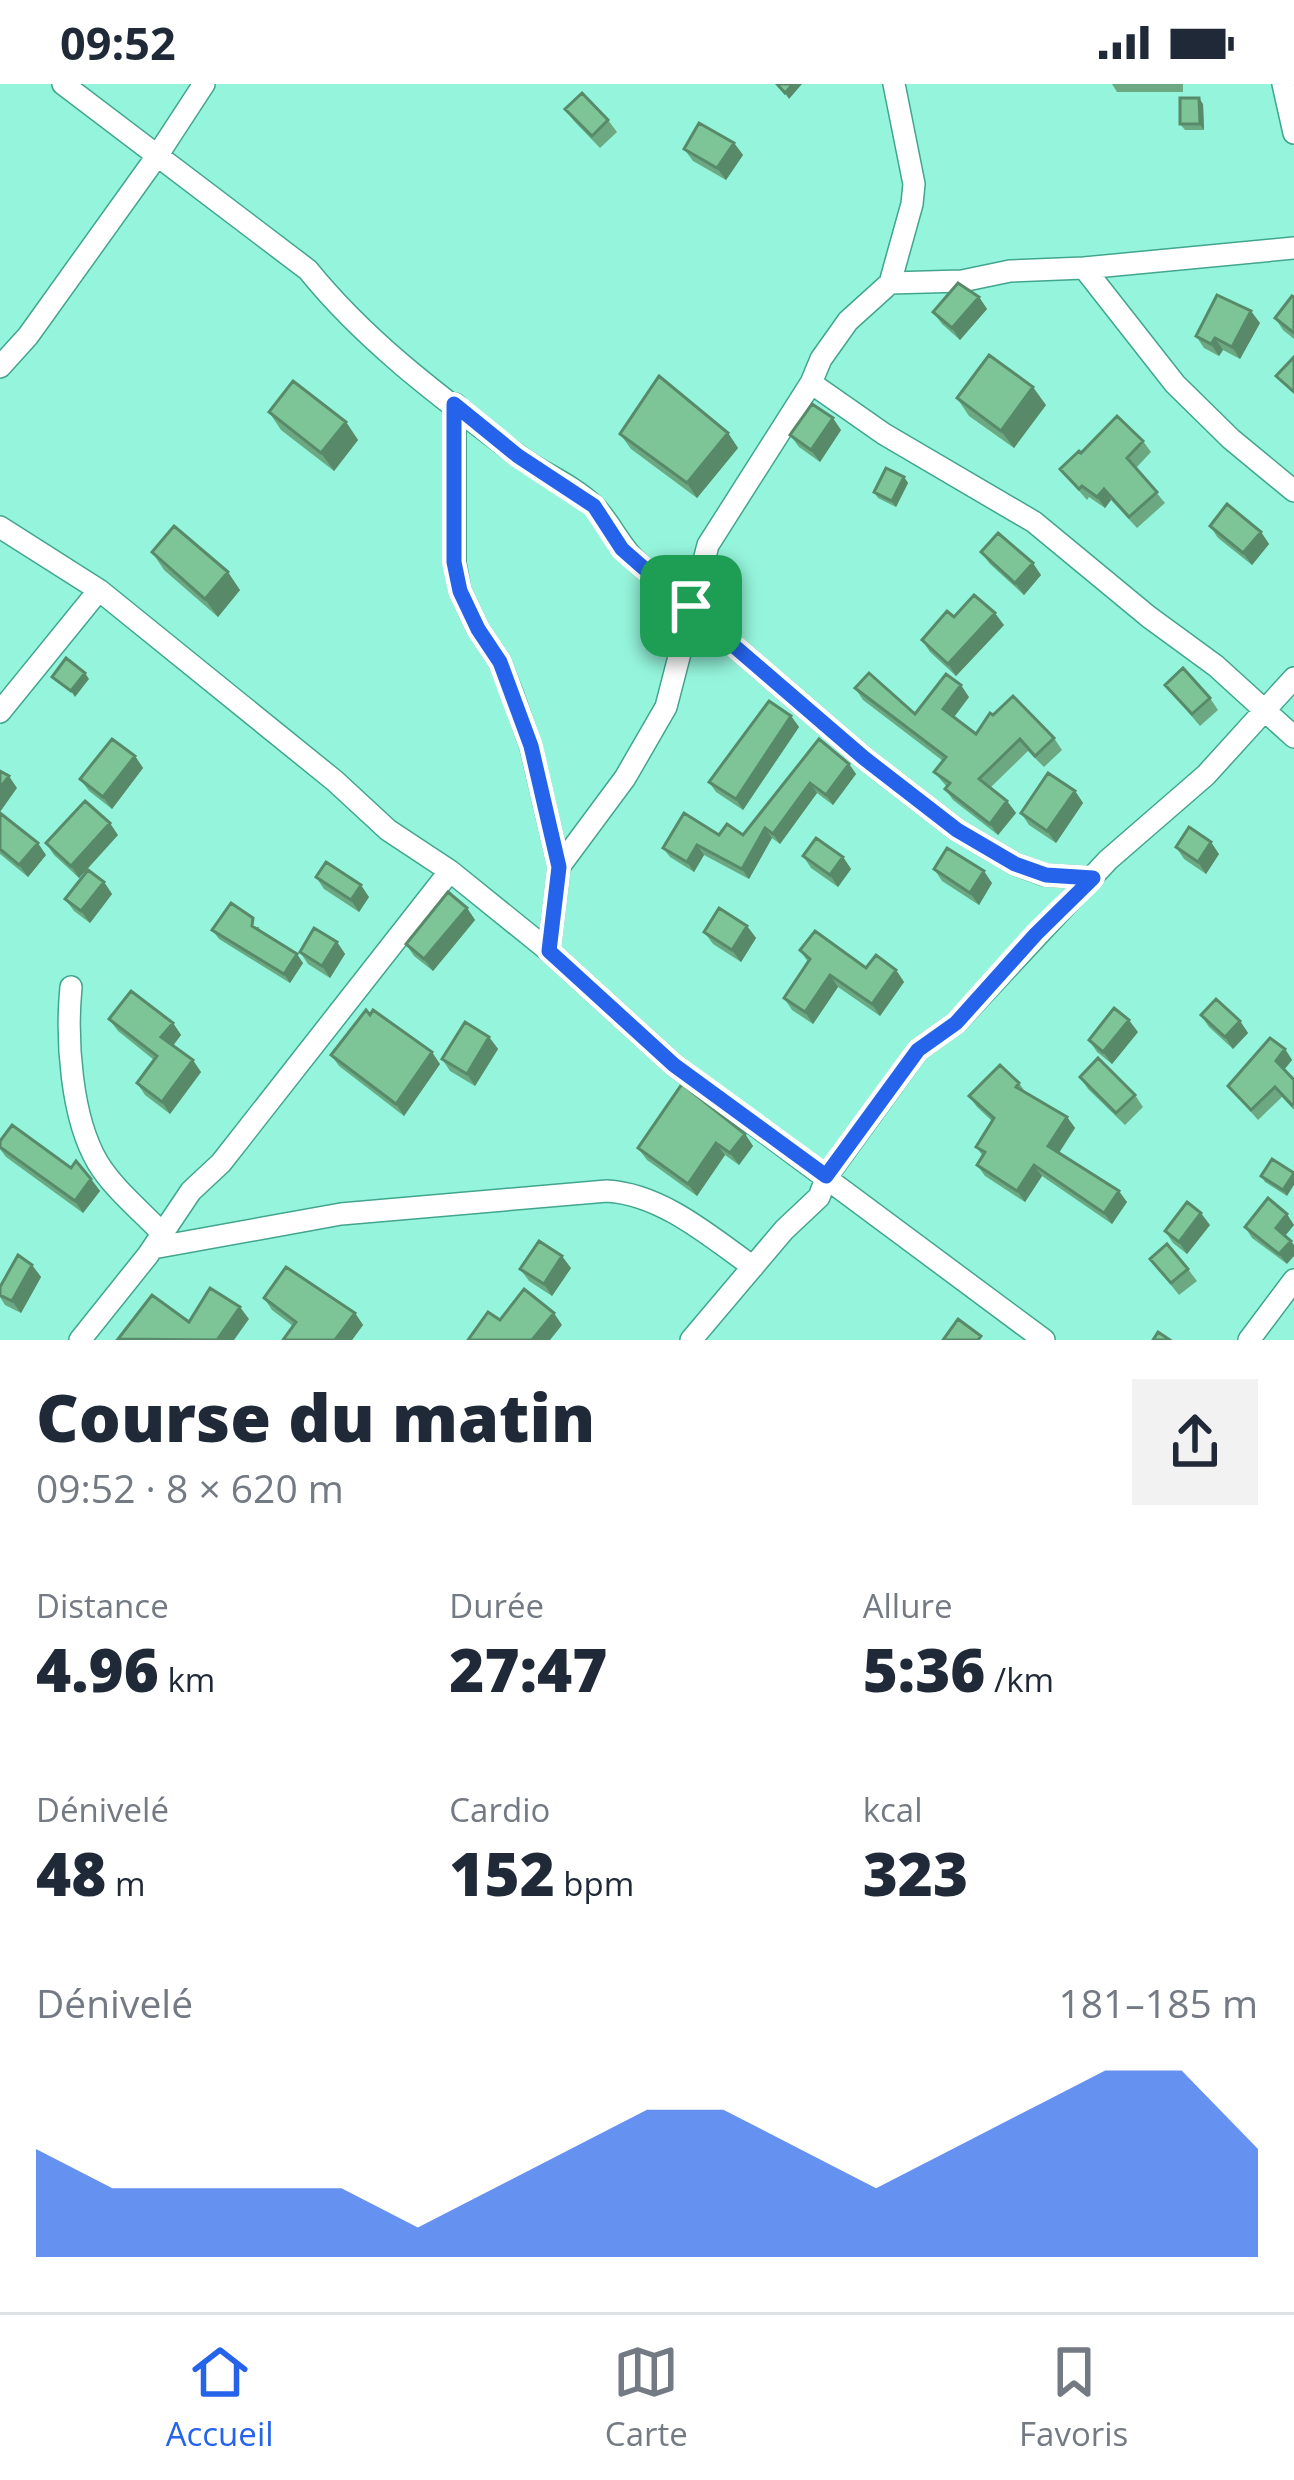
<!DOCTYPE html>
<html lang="fr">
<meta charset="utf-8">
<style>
body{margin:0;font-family:"Open Sans",sans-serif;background:#f2f2f3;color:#1f2937;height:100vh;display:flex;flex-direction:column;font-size:45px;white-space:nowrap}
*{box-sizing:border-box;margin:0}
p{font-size:39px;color:#747a83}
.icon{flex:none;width:66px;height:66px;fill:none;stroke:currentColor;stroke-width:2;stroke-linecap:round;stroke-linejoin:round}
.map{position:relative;height:1256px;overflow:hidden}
.details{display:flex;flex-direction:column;background:#fff;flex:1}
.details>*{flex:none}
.pin{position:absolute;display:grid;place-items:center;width:102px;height:102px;color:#fff;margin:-51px;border-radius:24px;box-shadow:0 6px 18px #0006}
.round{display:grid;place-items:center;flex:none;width:126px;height:126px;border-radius:0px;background:#f2f2f3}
.head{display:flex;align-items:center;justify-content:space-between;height:204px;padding:0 36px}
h1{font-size:66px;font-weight:800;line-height:90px}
.figures{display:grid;grid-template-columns:repeat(3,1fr);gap:18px;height:204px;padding:12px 36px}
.figures div{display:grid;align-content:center}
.figures b{font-size:60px;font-weight:800}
.figures small{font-size:33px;font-weight:400}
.figures p{font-size:33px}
.chart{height:336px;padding:24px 36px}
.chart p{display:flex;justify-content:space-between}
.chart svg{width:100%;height:216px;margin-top:12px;fill:#2563eb;opacity:.7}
.status{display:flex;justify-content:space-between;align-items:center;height:84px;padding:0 60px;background:#fff;direction:ltr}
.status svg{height:33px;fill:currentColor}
.tabs{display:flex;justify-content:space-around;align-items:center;height:168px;border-top:3px solid #e0e1e3;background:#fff;font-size:33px;color:#747a83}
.tabs a{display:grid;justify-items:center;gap:6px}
.tabs .on{color:#2563eb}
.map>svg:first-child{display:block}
</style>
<div class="status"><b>09:52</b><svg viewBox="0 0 49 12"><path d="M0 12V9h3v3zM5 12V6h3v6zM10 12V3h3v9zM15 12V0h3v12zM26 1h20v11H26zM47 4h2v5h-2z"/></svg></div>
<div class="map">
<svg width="1294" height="1256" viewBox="0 0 1294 1256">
<rect width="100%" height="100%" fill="#95f5dc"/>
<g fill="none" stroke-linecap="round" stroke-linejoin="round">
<defs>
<path id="street" d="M63,0L308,186C367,259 442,314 516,370C540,389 572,400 594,422C611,439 620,463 639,480L864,674L957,746L1015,780L1045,791L1093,794
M1283,0L1294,49
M1294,164L1084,184L1175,300L1231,355L1294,407
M890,199L962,197L1010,187L1084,184
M0,283L28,252L157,72L204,0
M811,299L884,350L1034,438L1149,533L1216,582L1294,653
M455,320V479L460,507L478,545L500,578L512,609L531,663L559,783
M0,443L99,506L335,697L388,746L450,787L549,867L674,981L1044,1256
M0,628L99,506
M549,867L559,783L625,694L666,623L708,461L811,299L821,275L848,237L890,199L912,120L914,100L894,0
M71,903C66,955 71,1034 98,1079C113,1104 141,1127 162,1149
M153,1164L341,1130L607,1107C661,1110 710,1152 753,1183
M80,1256L148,1171L191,1107L221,1079L450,787
M691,1256L784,1146L819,1113L827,1092L918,966L956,939L1108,776L1206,691L1294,594
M1249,1256L1294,1196"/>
</defs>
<!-- street casing -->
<use href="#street" stroke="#42a58e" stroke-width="24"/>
<!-- street -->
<use href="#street" stroke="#fff" stroke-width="21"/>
</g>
<!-- wall -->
<path fill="#6ca982" d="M1112,0H1183V8H1117Z
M1203,20L1204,46H1185L1180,40Z
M565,25L608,36L617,48L600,64L574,37Z
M734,59L743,71L726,96L693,77L684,65Z
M979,213L987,225L960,256L942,240L933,228Z
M1294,213V255L1283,246L1275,234Z
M1260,239L1240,275L1223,266L1219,272L1204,264L1196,252Z
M957,314L1046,321L1014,364L969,332Z
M269,328L346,338L358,356L334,387L281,346Z
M841,346L820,378L799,363L790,351Z
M728,349L738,364L697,414L631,365L620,350Z
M1143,357L1151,368L1136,384L1165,419L1137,444L1111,416L1105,424L1089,413L1087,416L1060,385L1081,369Z
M904,393L908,399L896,423L878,414L874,408Z
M1210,442L1261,448L1269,460L1252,481L1218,454Z
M152,468L240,506L218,533L164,486Z
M981,468L1041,491L1024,511L990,480Z
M954,533L1004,541L956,592L930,568L922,556Z
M1165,601L1210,614L1218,626L1200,642Z
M855,604L915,630L969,613L954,633L976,650L1054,654L1062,666L1044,683L1028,667L990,704L1007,717L1016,729L998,751L953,716L945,705L947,703L934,688L943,677L863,616Z
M791,632L799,643L743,726L716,708L709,698Z
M819,655L849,680L856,690L833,721L817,709L780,760L772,754L749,795L704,771L694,788L670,773L663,764L719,751H743Z
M135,672L143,684L112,725L89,707L80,695Z
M1075,707L1083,719L1056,759L1029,741L1021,729Z
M0,729L46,771L28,793L0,770Z
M118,751L79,794L54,771L46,759Z
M1176,763L1219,770L1206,790L1184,775Z
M803,772L843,773L851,785L838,803L811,784Z
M934,785L992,799L979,821L942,797Z
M316,793L369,813L359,828L324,805Z
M104,798L112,810L90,839L74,827L65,815Z
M467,824L475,836L433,887L414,872L406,860Z
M747,842L756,854L741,878L713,860L704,848Z
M259,843V846L303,879L290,899L219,855L212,846Z
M337,858L345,870L330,894L308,880L300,868Z
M800,866L866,884L896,886L904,898L880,932L838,903L813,940L792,926L784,914L808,878Z
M370,931L440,980L404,1032L339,982L331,971Z
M1201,931L1240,937L1248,949L1233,965L1209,943Z
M109,935L173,939L181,951L173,962L201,988L170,1030L145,1011L137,999L154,976L118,947Z
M1138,948L1112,980L1097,968L1089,956Z
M489,953L498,965L475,1002L450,987L442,975Z
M1285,965L1292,976L1284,986L1294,996V1026L1282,1013L1258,1036L1228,1002Z
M1080,993L1135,1011L1143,1023L1125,1041L1088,1005Z
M1019,999L1026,1009L1067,1033L1075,1044L1059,1069L1127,1118L1112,1140L1042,1092L1025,1118L985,1092L977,1081L983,1072L976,1063L992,1037L977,1023L969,1012Z
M745,1050L753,1062L739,1081L725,1071L697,1112L647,1076L638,1064Z
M0,1057L71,1084L91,1095L100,1107L83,1129L6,1073L0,1065Z
M1272,1075L1287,1112L1265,1098L1261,1092Z
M1210,1141L1187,1170L1173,1159L1165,1147Z
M1294,1141L1285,1152L1287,1180L1252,1154L1245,1143Z
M1150,1175L1188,1185L1197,1197L1179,1211Z
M32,1181L41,1193L21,1229L5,1221L0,1213V1203Z
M571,1184L552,1212L529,1197L520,1185Z
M264,1214L355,1229L363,1241L352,1256H283L293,1242L272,1226Z"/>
<!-- shaded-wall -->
<path fill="#588a6a" d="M793,0H802L789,15L785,9Z
M1199,14L1203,20L1204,46L1200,40Z
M734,59L743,71L726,96L717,84Z
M979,213L987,225L960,256L952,244Z
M1251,227L1260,239L1240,275L1232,263Z
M1215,254L1223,266L1219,272L1211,260Z
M1033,303L1046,321L1014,364L1001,347Z
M833,334L841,346L820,378L811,366Z
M346,338L358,356L334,387L321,369Z
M728,349L738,364L697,414L687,399Z
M904,393L908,399L896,423L892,417Z
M1104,405L1111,416L1105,424L1097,413Z
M1261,448L1269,460L1252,481L1243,469Z
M1033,479L1041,491L1024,511L1015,499Z
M228,488L240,506L218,533L205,515Z
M995,529L1004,541L956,592L948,580Z
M85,589L89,595L75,613L71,607Z
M961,601L969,613L951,637L943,625Z
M791,632L799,643L743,726L736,715Z
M135,672L143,684L112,725L103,713Z
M849,680L856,690L833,721L826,711Z
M9,692L17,704L0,728V704Z
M810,699L817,709L780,760L773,750Z
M1075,707L1083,719L1056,759L1047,747Z
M1007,717L1016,729L998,751L990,740Z
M110,739L118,751L79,794L71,782Z
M765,744L772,754L749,795L742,785Z
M1211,758L1219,770L1206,790L1198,778Z
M38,759L46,771L28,793L19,781Z
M697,761L704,771L694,788L687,778Z
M843,773L851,785L838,803L830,791Z
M984,787L992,799L979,821L970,809Z
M104,798L112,810L90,839L81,827Z
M361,801L369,813L359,828L351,816Z
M467,824L475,836L433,887L424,875Z
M747,842L756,854L741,878L732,866Z
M337,858L345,870L330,894L322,882Z
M297,870L303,879L290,899L284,890Z
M896,886L904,898L880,932L872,920Z
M830,891L838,903L813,940L805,928Z
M1129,936L1138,948L1112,980L1103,968Z
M1240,937L1248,949L1233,965L1225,953Z
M173,939L181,951L170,965L161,953Z
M489,953L498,965L475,1002L467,990Z
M1285,965L1292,976L1283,987L1276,977Z
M432,968L440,980L404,1032L396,1020Z
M193,976L201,988L170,1030L162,1018Z
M1067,1033L1075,1044L1056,1073L1048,1062Z
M745,1050L753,1062L739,1081L730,1069Z
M716,1059L725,1071L697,1112L688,1100Z
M1034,1081L1042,1092L1025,1118L1017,1107Z
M1294,1089V1101L1287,1112L1283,1106Z
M91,1095L100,1107L83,1129L75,1117Z
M1119,1107L1127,1118L1112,1140L1104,1129Z
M1201,1129L1210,1141L1187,1170L1179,1158Z
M1287,1130L1294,1141L1283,1154L1276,1144Z
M1291,1157L1294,1161V1172L1287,1180L1279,1170Z
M562,1172L571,1184L552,1212L544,1200Z
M32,1181L41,1193L21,1229L12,1217Z
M240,1223L249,1235L234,1256H217Z
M355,1229L363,1241L352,1256H335Z
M554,1229L562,1241L550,1256H532Z"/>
<!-- building -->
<path fill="#7dc597" stroke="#588a6a" stroke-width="3" d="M777,0H793L785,9Z
M582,9L608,36L592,52L565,25Z
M1180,14H1199L1200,40H1180Z
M699,39L734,59L717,84L684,65Z
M958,199L979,213L952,244L933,228Z
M1217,211L1251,227L1232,263L1215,254L1211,260L1196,252Z
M1292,212L1294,213V249L1275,234Z
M989,271L1033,303L1001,347L957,314Z
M1294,273V308L1276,292Z
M659,292L728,349L687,399L620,350Z
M293,297L346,338L321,369L269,328Z
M812,320L833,334L811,366L790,351Z
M1117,332L1143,357L1127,374L1157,408L1129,433L1104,405L1097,413L1082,402L1079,405L1060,385L1079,367L1081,369Z
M886,384L904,393L892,417L874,408Z
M1227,420L1261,448L1243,469L1210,442Z
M174,442L228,488L205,515L152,468Z
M998,449L1033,479L1015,499L981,468Z
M974,511L995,529L948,580L922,556L947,527L954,533Z
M66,574L85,589L71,607L52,593Z
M1183,584L1210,614L1192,630L1165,601Z
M869,589L915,630L946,590L961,601L943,625L976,650L990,629L993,631L1013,612L1054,654L1035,672L1020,655L979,695L1007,717L990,740L945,705L950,699L934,688L946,673L855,604Z
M769,617L791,632L736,715L709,698Z
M112,655L135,672L103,713L80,695Z
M819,655L849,680L826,711L810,699L773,750L765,744L742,785L697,761L687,778L663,764L684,729L719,751L727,740L743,751Z
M0,687L9,692L0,704Z
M1048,689L1075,707L1047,747L1021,729Z
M85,717L110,739L71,782L46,759Z
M0,729L38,759L19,781L0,765Z
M1189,743L1211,758L1198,778L1176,763Z
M816,754L843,773L830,791L803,772Z
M947,764L984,787L970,809L934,785Z
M326,778L361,801L351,816L316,793Z
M88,786L104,798L81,827L65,815Z
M448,808L467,824L424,875L406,860Z
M231,819L253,834L252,842L297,870L284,890L212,846Z
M719,824L747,842L732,866L704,848Z
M314,844L337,858L322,882L300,868Z
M815,847L866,884L876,871L896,886L872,920L830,891L805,928L784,914L810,875L800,866Z
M131,907L173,939L161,953L193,976L162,1018L137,999L157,972L109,935Z
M1216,915L1240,937L1225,953L1201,931Z
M1114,924L1129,936L1103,968L1089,956Z
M366,926L370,931L373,926L432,968L396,1020L331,971Z
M465,938L489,953L467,990L442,975Z
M1270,954L1285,965L1276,977L1294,996V1019L1292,1021L1275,1003L1251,1026L1228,1002Z
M1098,974L1135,1011L1116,1029L1080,993Z
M1000,981L1019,999L1016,1003L1067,1033L1048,1062L1119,1107L1104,1129L1034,1081L1017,1107L977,1081L985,1068L976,1063L994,1034L969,1012Z
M682,1000L745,1050L730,1069L716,1059L688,1100L638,1064Z
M12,1041L71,1084L76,1077L91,1095L75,1117L0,1063V1057Z
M1272,1075L1294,1089L1283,1106L1261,1092Z
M1268,1114L1287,1130L1276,1144L1291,1157L1279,1170L1245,1143Z
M1187,1118L1201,1129L1179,1158L1165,1147Z
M539,1157L562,1172L544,1200L520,1185Z
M1167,1160L1188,1185L1171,1199L1150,1175Z
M18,1171L32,1181L12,1217L0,1211V1203Z
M286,1183L355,1229L335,1256H283L296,1238L264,1214Z
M210,1204L240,1223L217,1256L118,1255L152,1211L189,1238Z
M524,1205L554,1229L532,1256H468L488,1228L500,1236Z
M958,1235L981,1252L978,1256H943Z
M1158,1248L1170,1256H1153Z"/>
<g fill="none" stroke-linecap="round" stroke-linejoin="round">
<defs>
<path id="route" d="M454,320L518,372L594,422L622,465L639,480L864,674L957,746L1015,780L1046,791L1093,794L1036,850L956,939L918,966L826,1092L674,981L549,867L559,783L531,662L500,578L478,545L460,507L454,478Z"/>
</defs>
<!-- route casing -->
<use href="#route" stroke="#fff" stroke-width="24"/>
<!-- route -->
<use href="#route" stroke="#2563eb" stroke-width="15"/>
</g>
</svg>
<div class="pin" style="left:691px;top:522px;background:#1e9e55"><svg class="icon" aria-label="arrive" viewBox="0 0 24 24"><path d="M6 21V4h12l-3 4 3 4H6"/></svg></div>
</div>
<section class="details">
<div class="head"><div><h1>Course du matin</h1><p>09:52 · 8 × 620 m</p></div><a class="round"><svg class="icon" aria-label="share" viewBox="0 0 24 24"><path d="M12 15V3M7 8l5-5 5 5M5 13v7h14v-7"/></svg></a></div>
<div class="figures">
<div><p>Distance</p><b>4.96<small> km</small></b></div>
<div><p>Durée</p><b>27:47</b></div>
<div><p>Allure</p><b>5:36<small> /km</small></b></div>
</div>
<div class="figures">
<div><p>Dénivelé</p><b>48<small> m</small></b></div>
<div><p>Cardio</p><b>152<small> bpm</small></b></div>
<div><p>kcal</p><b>323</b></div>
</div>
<div class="chart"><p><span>Dénivelé</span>181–185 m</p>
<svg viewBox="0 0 160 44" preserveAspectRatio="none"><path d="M0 44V22L10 30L20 30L30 30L40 30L50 38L60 30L70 22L80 14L90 14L100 22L110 30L120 22L130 14L140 6L150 6L160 22V44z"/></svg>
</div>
</section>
<nav class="tabs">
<a class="on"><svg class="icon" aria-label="home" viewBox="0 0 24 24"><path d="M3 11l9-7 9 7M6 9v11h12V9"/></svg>Accueil</a>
<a><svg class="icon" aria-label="map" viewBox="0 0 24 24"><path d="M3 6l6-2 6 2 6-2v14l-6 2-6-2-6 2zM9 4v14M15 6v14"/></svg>Carte</a>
<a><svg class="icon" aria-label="saved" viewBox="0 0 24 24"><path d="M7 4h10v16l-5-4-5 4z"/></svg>Favoris</a>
</nav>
